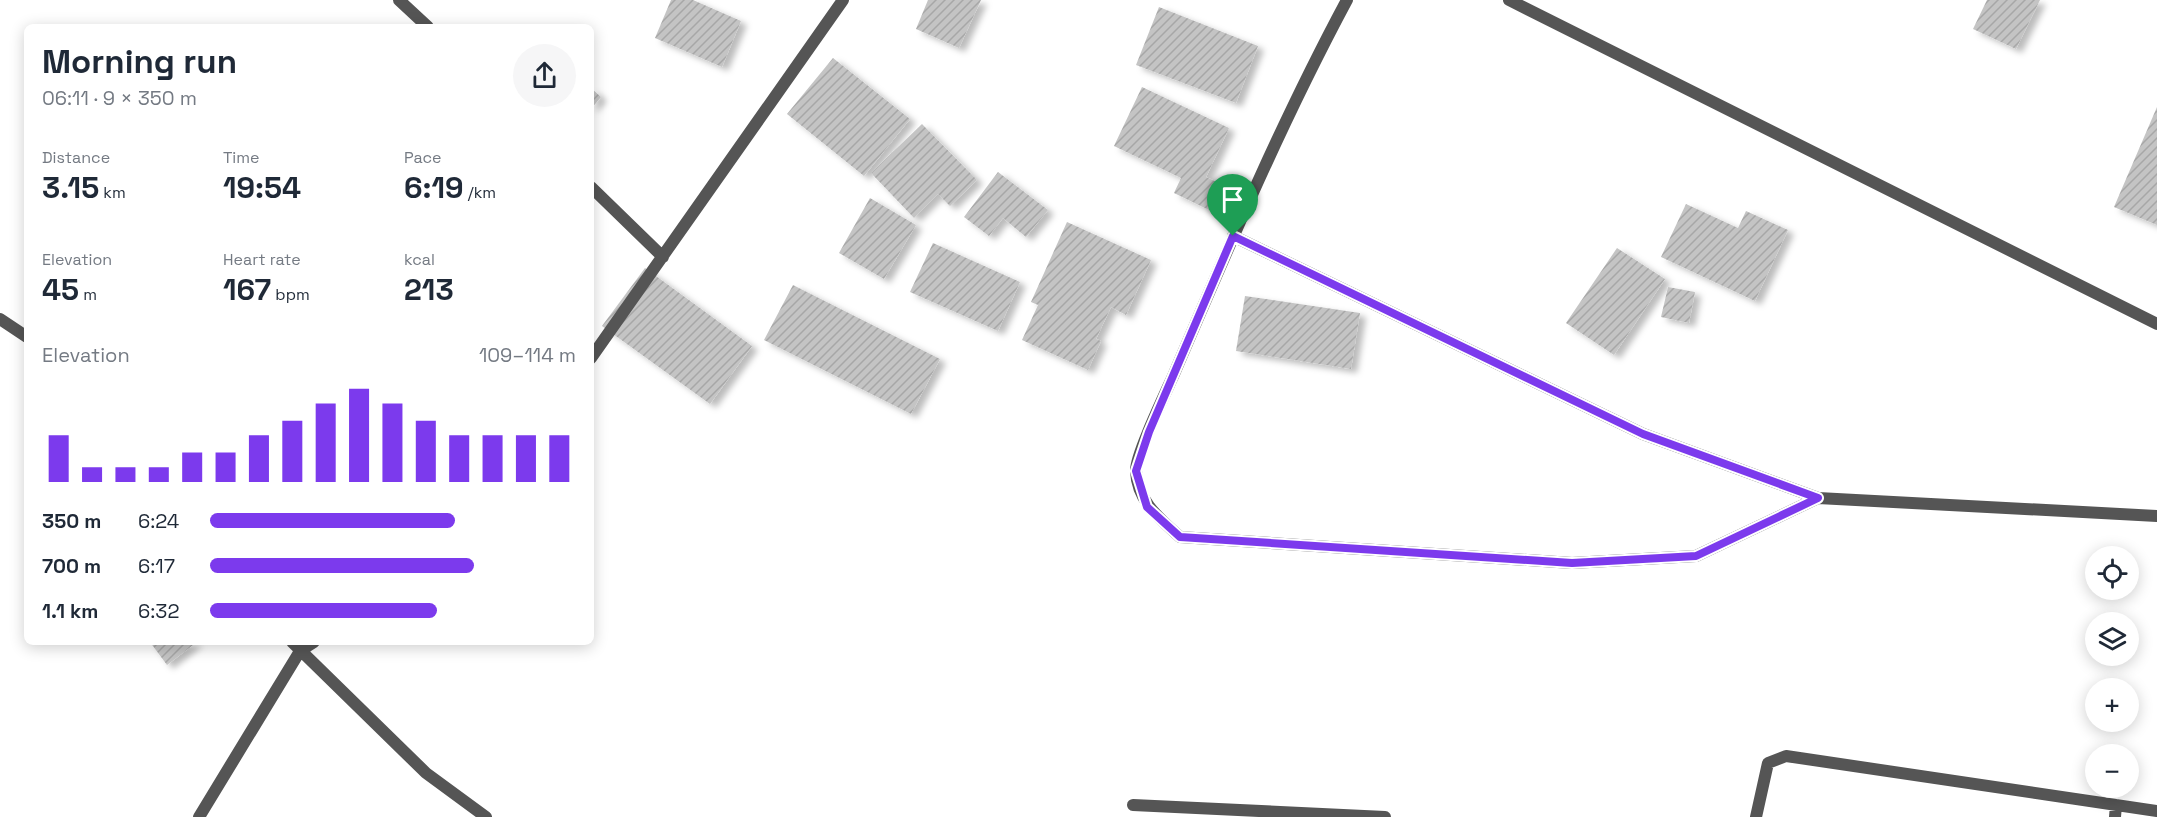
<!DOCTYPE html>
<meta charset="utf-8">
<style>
body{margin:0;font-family:"Space Grotesk",sans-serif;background:#f6f6f7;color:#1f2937;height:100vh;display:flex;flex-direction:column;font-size:22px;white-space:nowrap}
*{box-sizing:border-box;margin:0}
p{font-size:20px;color:#747a83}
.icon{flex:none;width:33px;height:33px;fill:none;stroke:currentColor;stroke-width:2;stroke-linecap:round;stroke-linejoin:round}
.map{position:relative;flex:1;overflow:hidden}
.panel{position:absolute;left:24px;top:24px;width:570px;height:621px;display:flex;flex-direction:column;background:#fff;border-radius:9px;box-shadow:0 3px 15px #0003}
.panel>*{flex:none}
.tools{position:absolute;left:2085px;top:546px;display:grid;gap:12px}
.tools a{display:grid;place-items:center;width:54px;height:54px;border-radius:50%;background:#fff;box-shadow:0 3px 15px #0003;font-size:30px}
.pin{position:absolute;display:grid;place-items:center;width:51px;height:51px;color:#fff;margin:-62px -26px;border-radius:50% 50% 50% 0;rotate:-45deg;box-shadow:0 0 6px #0007}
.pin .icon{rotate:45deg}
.round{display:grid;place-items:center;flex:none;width:63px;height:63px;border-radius:32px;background:#f6f6f7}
.summary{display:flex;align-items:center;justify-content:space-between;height:102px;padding:0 18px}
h1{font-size:33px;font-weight:700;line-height:45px}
.metrics{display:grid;grid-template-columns:repeat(3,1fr);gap:9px;height:102px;padding:6px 18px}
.metrics div{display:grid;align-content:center}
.metrics b{font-size:30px;font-weight:700}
.metrics small{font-size:16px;font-weight:400}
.metrics p{font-size:16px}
.chart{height:168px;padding:12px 18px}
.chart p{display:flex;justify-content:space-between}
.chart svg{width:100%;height:108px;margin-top:6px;stroke:#7c3aed;stroke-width:6}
ul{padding:0 18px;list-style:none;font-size:20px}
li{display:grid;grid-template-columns:96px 72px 1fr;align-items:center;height:45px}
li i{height:15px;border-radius:8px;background:#7c3aed}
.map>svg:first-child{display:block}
</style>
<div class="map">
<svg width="2157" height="817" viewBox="0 0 2157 817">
<defs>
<pattern id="building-hatch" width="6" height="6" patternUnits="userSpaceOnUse" patternTransform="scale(1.5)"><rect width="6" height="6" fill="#c4c4c4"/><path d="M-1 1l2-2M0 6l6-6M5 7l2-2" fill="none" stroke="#a7a7a7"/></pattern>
<filter id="shadow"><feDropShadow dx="6" dy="4" stdDeviation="3" flood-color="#0004"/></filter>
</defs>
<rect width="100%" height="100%" fill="#fff"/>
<!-- building -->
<path fill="url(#building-hatch)" filter="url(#shadow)" d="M671,0H693L741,21L722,67L655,38Z
M928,0H981L959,48L916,29Z
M1987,0H2040L2016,49L1973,29Z
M1159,7L1258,46L1236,103L1136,65Z
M833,58L910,119L864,176L787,114Z
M1142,87L1229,128L1206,177L1221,184L1209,210L1174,193L1181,178L1114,146Z
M591,88L601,97L591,109Z
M2157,107V225L2114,207Z
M922,124L977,180L950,206L938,194L914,218L871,173Z
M998,172L1048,210L1026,237L1003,218L989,236L964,217Z
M870,198L916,225L884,279L839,253Z
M1686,204L1738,228L1746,211L1788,230L1755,301L1661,257Z
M1067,222L1151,260L1126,315L1111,307L1096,339L1101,341L1088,370L1022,340L1038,305L1031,302Z
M933,243L1020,282L998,331L910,292Z
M1617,248L1665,279L1614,355L1566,323Z
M645,268L752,346L710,404L602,326Z
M793,285L940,359L911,414L764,340Z
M1668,287L1695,292L1689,323L1661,317Z
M1245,296L1360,313L1351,369L1236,351Z
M150,642H197L167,665Z"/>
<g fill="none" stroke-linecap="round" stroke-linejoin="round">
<!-- street -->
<path stroke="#555" stroke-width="12" d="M399,0L428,27
M1347,0C1282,121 1228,248 1174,374C1166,392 1135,456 1136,471C1137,501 1160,519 1180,537L1572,563L1696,556L1818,498
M1509,0L2157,324
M591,187L663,257
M1233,236L1643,434L1818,498L2157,516
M0,319L27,337
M591,358L843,0
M292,642L426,773L486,817
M1133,805L1385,817
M199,817L300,651L314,642
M1756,817L1768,763L1786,756L2157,811
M2115,817L2116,805"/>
</g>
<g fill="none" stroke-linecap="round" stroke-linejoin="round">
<defs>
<path id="route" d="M1233,236L1643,434L1818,498L1696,556L1572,563L1180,537L1147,507L1136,471L1149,432Z"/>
</defs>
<!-- route casing -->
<use href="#route" stroke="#fff" stroke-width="12"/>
<!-- route -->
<use href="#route" stroke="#7c3aed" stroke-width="8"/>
</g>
</svg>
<div class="tools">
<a><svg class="icon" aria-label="locate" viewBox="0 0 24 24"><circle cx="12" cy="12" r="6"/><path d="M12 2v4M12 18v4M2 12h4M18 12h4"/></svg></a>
<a><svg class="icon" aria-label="layers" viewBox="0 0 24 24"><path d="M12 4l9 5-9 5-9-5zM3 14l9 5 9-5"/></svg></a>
<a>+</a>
<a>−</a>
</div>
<div class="pin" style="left:1233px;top:236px;background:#1e9e55"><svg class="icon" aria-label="arrive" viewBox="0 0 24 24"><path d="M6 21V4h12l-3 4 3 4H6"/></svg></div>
<section class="panel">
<div class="summary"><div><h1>Morning run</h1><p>06:11 · 9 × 350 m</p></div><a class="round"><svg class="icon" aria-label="share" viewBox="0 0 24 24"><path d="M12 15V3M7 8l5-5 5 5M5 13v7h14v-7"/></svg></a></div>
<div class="metrics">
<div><p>Distance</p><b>3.15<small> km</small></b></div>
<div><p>Time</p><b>19:54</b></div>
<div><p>Pace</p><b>6:19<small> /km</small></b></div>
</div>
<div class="metrics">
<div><p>Elevation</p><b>45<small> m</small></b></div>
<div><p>Heart rate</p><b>167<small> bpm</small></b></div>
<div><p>kcal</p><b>213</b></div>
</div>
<div class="chart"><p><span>Elevation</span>109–114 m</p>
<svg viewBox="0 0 160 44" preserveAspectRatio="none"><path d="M5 44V25M15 44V38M25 44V38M35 44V38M45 44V32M55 44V32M65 44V25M75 44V19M85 44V12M95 44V6M105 44V12M115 44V19M125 44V25M135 44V25M145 44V25M155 44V25"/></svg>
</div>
<ul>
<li><b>350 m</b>6:24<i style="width:67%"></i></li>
<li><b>700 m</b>6:17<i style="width:72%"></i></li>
<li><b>1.1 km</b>6:32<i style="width:62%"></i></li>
</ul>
</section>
</div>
